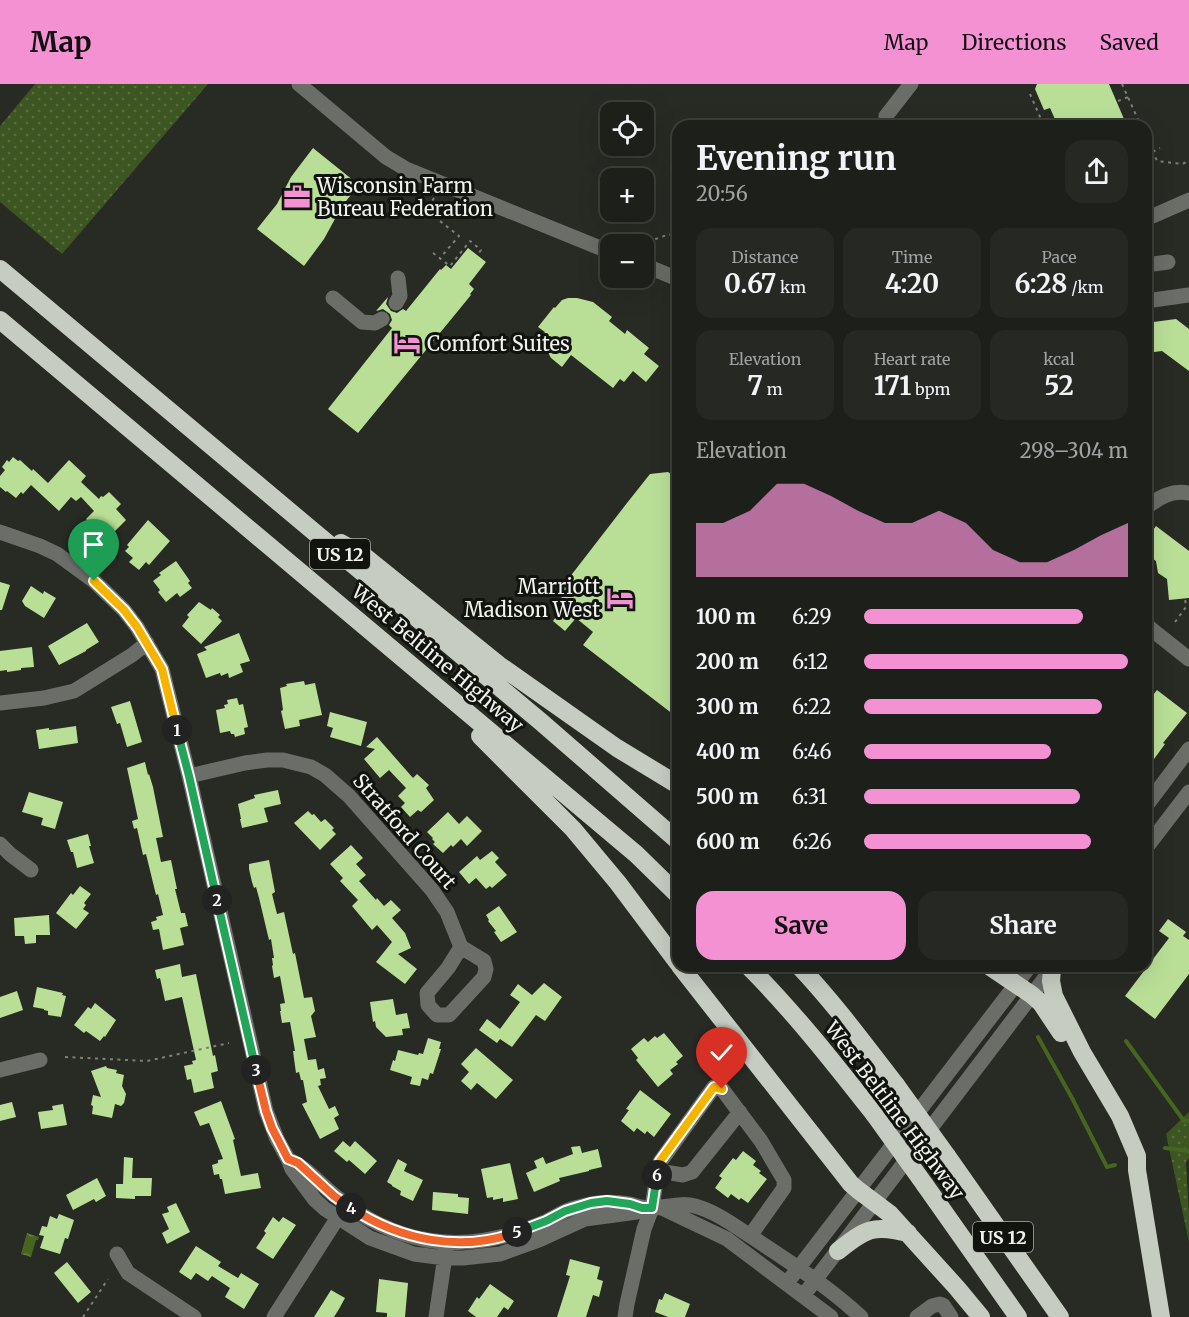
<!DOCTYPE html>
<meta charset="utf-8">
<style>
body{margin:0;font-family:Merriweather,serif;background:#252823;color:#f1f3f6;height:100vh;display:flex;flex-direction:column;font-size:22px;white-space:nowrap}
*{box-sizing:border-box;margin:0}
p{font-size:20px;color:#a0a3a2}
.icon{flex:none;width:33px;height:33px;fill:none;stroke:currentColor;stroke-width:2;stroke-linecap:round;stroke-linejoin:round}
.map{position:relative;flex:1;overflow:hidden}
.panel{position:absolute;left:672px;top:36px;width:480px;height:852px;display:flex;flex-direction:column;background:#1d201a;border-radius:18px;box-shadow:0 6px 24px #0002,0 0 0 2px #3b3e39}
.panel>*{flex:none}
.tools{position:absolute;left:600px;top:18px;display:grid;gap:12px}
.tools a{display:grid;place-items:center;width:54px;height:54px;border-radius:12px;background:#1d201a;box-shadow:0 6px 24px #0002,0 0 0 2px #3b3e39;font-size:30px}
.pin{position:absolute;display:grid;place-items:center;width:51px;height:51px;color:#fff;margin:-62px -26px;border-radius:50% 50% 50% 0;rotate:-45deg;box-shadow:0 0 6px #0007}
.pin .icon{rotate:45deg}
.km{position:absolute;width:30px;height:30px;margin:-15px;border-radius:50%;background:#222;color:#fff;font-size:16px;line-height:30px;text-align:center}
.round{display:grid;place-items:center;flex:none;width:63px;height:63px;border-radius:18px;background:#252823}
.head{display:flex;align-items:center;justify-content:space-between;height:102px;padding:0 24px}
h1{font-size:33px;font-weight:700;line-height:45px}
.stats{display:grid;grid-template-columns:repeat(3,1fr);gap:9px;height:102px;padding:6px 24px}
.stats div{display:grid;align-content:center;border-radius:15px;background:#252823;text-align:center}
.stats b{font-size:26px;font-weight:700}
.stats small{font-size:16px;font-weight:400}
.stats p{font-size:16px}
.chart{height:168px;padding:12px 24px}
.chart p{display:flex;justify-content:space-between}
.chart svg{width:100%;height:108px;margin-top:6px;fill:#f491d3;opacity:.7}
.action{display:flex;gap:12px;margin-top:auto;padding:12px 24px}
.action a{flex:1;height:69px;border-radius:18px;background:#f491d3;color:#111;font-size:24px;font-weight:700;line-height:69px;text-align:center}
.action a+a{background:#252823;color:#f1f3f6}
ul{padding:0 24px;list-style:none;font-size:20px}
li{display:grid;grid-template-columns:96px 72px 1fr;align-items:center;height:45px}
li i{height:15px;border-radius:8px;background:#f491d3}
header{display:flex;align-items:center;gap:36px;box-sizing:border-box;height:84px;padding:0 30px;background:#f491d3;color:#111}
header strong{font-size:28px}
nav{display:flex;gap:33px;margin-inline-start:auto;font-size:21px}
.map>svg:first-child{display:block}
</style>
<header>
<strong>Map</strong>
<nav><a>Map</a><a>Directions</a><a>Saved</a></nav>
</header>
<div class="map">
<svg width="1189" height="1233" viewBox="0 0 1189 1233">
<defs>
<pattern id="grass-dots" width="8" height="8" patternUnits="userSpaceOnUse" patternTransform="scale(1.5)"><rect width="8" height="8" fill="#3c5521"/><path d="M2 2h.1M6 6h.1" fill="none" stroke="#586e42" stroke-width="1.8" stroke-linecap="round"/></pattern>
<pattern id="water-ripples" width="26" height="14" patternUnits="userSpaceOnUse" patternTransform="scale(1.5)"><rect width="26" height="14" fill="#466620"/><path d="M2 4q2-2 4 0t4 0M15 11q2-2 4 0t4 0" fill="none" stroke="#617c41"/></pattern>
</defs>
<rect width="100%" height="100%" fill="#272b23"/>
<!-- grass -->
<path fill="url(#grass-dots)" d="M35,0H208L62,170L0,118V42Z
M1189,1028V1074L1186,1078L1189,1129V1158L1166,1050Z"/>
<!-- water -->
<path fill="url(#water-ripples)" d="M27,1149L39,1153L38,1156H36L31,1173L21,1170Z"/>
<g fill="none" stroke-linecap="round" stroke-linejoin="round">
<!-- stream -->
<path stroke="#466620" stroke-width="4" d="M1038,953L1072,1014L1107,1083L1115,1081
M1126,957L1184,1037H1189
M1165,1064L1189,1067"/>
</g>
<!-- building -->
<path fill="#b9df96" d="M1037,0H1109L1127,42H1058L1050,24L1044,26L1035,5Z
M313,64L359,101L342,122L324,155L304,182L257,145L277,120L291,93Z
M468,164L486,178L469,200L474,205L470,210L471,211L358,349L328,325L392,244L389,241L392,236L390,230L383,225L376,227L388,213L386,220L391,227L397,229L403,225L406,227L440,185L441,186L446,181L451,185Z
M568,214H577L593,218L612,233L609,237L625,250L627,246L649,264L644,270L659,282L646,298L633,287L624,298L620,295L613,304L571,271L562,283L551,274L543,259L542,252L545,248L538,243L554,223L555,224L562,216Z
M1176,235L1189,245V287L1162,267L1146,269V239Z
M13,373L18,377L20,376L32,387L33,385L48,399L69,376L86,392L81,398L99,415L101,412L103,413L109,408L121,420L116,425L126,436L112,450L109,447L101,454L92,445L94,443L86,435L94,427L81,413L76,417L71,413L59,427L31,401L23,410L21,408L16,414L7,407L6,408L0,403V392L5,386L2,383L7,376L9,378Z
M668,388L678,395V634L583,561L593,548L576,534L565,547L553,537L561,526L559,516L564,511L559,507L627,419L650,390Z
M148,436L170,457L149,481L146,478L139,486L129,478L133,474L125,467L129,463L127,461Z
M1156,442L1189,467V514L1169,516L1167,495L1158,489L1156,477L1146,470V456Z
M176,477L190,497L188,499L192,504L180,513L177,509L166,518L158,508L160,506L153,497L161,491L159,489Z
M0,498L10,501L2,526H0Z
M31,502L43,510L44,507L56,514L44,534L25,522L22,517Z
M199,518L211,526L212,524L220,531L218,533L222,537L201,560L182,542L189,533L187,531Z
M87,539L99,558L86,566V567L59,581L48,562Z
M239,549L250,577L240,580L243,588L229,594L228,589L221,592L220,589L206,594L197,570L207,566L204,563Z
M32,563L34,583L21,584V586L7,588V586L0,587V567Z
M304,597L305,601L315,599L322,631L299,636L300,642L285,645L281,627L283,626L280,604L287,602L286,600Z
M1157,606L1187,629L1163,659L1165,660L1146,686V620Z
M237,614L239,621L243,620L248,643L244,644L245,650L235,653L234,650H231L230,647L220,649L216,626L225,624L224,621L228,620L227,616Z
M130,617L142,658L127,663L120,639L117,640L111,623Z
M330,628L367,638L361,662L330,653L333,644L327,642Z
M76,642L78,659L39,665L36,646L49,644V646Z
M377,653L413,694L417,690L429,701L426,704L434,716L421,728L418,726L410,733L401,723L405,719L398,712L406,704L389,686L380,694L364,675L375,665L366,663Z
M145,678L148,691L149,690L153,703L163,753L156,754L161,778L171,776L177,805H175L181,829H185L188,842L180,844L184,861L163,866L159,845L153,846L151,838L157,836L156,833L163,831L158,810L156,811L146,770L143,771L137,744L134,745L132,737L138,735L127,684Z
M278,706L281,720L264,724L268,738L242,744L240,735H241L238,720L255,714L254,711Z
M29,708L63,718L55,745L41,741L43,734L22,728Z
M308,727L312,731L314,730L321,738L325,735L334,744L332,746L336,750L320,766L294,739Z
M448,728L459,740L467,732L482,747L467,762L461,755L453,763L451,761L443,769L433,760L435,758L432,755L433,754L427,748Z
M88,750L91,762H89L94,779L77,784L73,768H71L67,756Z
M351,761L363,774L356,780L366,791L359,797L376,816L377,814L384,822L391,816L401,826L392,834L405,849L411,864L398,870L417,885L405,900L376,878L392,858L377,841L372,846L352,822L358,816L340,797L343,794L330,780Z
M492,767L499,774L495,778L507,791L492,804L490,802L486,805L476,794L469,800L459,788L477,772L480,776Z
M269,776L275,808L272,810L277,830L284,828L293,870L295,869L304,914L312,913L315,927L311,932L316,953L304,955L308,976L316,975L318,986L324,984L326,994L320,995L321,1001L318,1002L329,1025L335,1022L339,1031L334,1034L339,1045L320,1055L302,1020L307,1018L303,996H301L299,988L296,989L293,967H295L290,938L282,939L280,927H281L280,920L285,919L280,892L274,894L272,882L273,881L272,874H274L271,855L269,856L259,814L256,803L254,804L252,798L249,785V780Z
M80,802L91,810L84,819L86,821L83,825L89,829L76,845L56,829L71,809L73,811Z
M499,822L517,848L501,858L494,848L496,847L488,837L489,836L486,831Z
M49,831L50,851H36V859L25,860L24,852H15L14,834Z
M1168,835L1186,848L1183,852L1189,856V890L1155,935L1125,912L1169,854L1159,847Z
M180,880L182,893L196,890L213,972L215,971L218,987L211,989L214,1004L194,1009L191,995L187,996L184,982L193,980L192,977L196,976L182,913L165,917L160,894L157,895L155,886Z
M544,899L562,913L545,937L536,931L512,963L500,955L497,959L479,946L487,935L500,945L520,918L510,911L518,900L532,911Z
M37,903L63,909L62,911L66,912L61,933L48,931V927L44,926V925L33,923Z
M17,907L23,926L0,934V913Z
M393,915L396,931L407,929L410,944L402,945L403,951L386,953L376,943L375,937L373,938L370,918Z
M95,919L116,936L105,953L104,952L100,957L86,947L84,949L74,941L88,923L91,925Z
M664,949L683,972L676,978L678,980L670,986L673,990L658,1003L636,976L638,974L631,965L644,954L648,958L655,952L657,954Z
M428,954L441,958L439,965H441L433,990L430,989L428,996L422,994L420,1002L410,1000L412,993L390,986L393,976L395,977L398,966L418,971L419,969L423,970Z
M476,964L513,996L496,1015L477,999L471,1006L461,997L469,988L461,980Z
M106,982L107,984L117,986L116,989L124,991L122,1002L126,1010L124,1019L121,1022L115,1020L112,1034L92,1030L93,1022L91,1021L93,1011L101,1013L91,987Z
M640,1006L671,1030L654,1053L647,1047L645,1050L637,1044L634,1048L621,1037L629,1026L626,1025Z
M221,1017L235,1055L233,1056L241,1092L258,1089L261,1104L225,1110L222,1095H220L219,1090L214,1091L212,1081L218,1079V1076L223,1075L209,1039L200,1042L194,1028Z
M12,1018L16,1033L0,1037V1021Z
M63,1020L67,1041L41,1045L38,1028L53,1026L52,1022Z
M343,1057L350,1063L355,1057L377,1077L365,1090L349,1076L347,1078L334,1067Z
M580,1062L582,1069L598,1065L602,1083L589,1086V1087L559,1094L560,1097L534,1108L526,1089L537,1084L534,1077L543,1073L546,1080L573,1070L571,1063Z
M743,1067L756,1077L753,1081L761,1087L759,1089L767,1095L748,1119L741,1114L739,1116L731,1110L728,1114L715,1104L722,1094L719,1092L733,1074L736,1076Z
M124,1073L133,1074L132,1094H152L151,1112H135V1115L116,1114V1100H123Z
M398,1075L407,1080L404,1087L423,1096L413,1117L400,1111L401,1107L392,1102V1101L387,1098Z
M510,1079L518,1115L503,1118V1114L493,1116V1113L487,1114L481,1085Z
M97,1094L106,1112L96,1118L94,1115L73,1126L66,1111Z
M433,1108L458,1110V1113L469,1114L468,1130L432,1126Z
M176,1119L190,1148L167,1160L162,1149L169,1145L162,1130L169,1128L167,1123Z
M59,1130L74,1136L68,1155L65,1154L60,1170L40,1164L44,1152L39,1151L42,1142L47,1143L50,1132L57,1135Z
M273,1133L279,1138L283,1133L296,1141L273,1175L256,1164L266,1149L264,1147Z
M196,1162L221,1178L218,1182L238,1194L241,1189L259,1200L244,1225L225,1213L230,1204L212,1192L208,1197L196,1189L191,1196L179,1188Z
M570,1175L600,1183L597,1195L603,1197L599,1213L593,1211L586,1233H557L570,1192L566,1191Z
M67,1178L91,1208L78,1219L54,1189Z
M379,1195L408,1199L405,1233H387V1229L376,1228Z
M490,1200L514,1217L508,1226L504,1223L497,1233H476L468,1227L477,1213L479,1215Z
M331,1206L345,1214L339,1225L334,1233H314Z
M665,1209L690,1220L685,1233H668L655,1228L659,1215L662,1216Z"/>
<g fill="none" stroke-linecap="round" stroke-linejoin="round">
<!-- path -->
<path stroke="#7d817a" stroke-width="2" stroke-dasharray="3 4.5" stroke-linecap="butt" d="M1122,0L1141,42
M1030,10L1044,42
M1118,17L1128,13
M1052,42L1055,41
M1146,53L1157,77L1182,80L1189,77
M1146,71L1160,64
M434,114L428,123L431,130L459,152L440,174
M641,160L667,151L678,150
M433,169L450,182L470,157L481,166L478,170
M1175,538L1186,523L1185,514
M65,973L147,977L229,959
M83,1233L108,1195"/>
<!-- minor -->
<path stroke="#6b6d69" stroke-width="15" d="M299,0L386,73L406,85L610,168
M886,32L911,0
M1146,135L1189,116
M644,181L678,195
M1146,181L1168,178
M333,214L362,238L375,239L382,235
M1146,217L1189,211
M396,219L400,212L398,194
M1146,424C1159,413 1172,406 1189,409
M0,448L40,462L57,470L94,497L124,526L137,543L162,585L189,692L266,1027L277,1055L288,1075L292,1085L315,1116L325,1125L370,1154L414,1170L445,1174H463L500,1170L539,1156L585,1135L637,1128L642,1124
M1146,541L1189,575
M0,619L44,614L74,607L132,571L147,559
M189,692L245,679L267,676H283L311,683L325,691L349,712L432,806L447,828L461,863L484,877L486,885L484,893L449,931H437L428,921L427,909L448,884L461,863
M1146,722L1189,665
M0,760L10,770L31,786
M1146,764L1189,708
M0,986L40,976
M288,1075C306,1083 319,1099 334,1111C361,1133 393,1150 427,1156C468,1163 509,1154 547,1137C555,1133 562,1128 571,1125C592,1119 607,1116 629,1120C633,1120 638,1123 642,1123C661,1127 677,1117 695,1122C717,1128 736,1143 755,1155C791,1179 829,1203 861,1233
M658,1087L683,1091L692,1088L740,1028
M662,1124L727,1155L831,1233
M117,1170L128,1189L194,1233
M787,1199L1030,882
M803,1212L1054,882
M274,1233L342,1127
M436,1233L446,1165
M625,1233L627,1220L644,1145L652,1124L655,1104L660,1078L714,1003L722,1005L761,1057L784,1096V1104L750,1152
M917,1233L932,1222L940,1220L943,1221L951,1233"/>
<!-- highway -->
<path stroke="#c6ccc1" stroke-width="18" d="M0,185L540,637L678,757
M0,236C211,415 425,591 636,770L678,811
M341,459L364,472L499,581L617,664L678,701
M480,652L573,745L618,799L678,879
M680,882L851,1100L858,1106L890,1130L957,1204L981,1233
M748,882C794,928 834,979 874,1030
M799,882C834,919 865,961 896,1001
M989,882L1032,911L1041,919L1061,949
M1052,885L1051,897L1054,912L1082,968L1120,1032L1137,1072V1086L1161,1233
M947,1072L1060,1233
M925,1101L1018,1233
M838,1167C865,1145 874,1140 908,1149"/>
<!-- highway-bridge -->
<path stroke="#c6ccc1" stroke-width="18" d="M896,1001L947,1072
M874,1030L925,1101"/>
</g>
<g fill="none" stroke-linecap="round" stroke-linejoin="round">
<defs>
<path id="split-1" d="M94,497L124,526L137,543L162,585L177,646"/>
<path id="split-2" d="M177,646L189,692L217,816"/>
<path id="split-3" d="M217,816L256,986"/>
<path id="split-4" d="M256,986L266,1027L272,1044L288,1075L298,1079L334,1112L351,1124"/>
<path id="split-5" d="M351,1124C400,1156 461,1169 517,1148"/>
<path id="split-6" d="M517,1148L546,1137L565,1127L591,1119L607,1117L630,1120L642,1124H652L657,1091"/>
<path id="split-7" d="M657,1091L660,1077L714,1003L722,1005"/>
</defs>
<!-- split-1 casing -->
<use href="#split-1" stroke="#fff" stroke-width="12"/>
<!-- split-2 casing -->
<use href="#split-2" stroke="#fff" stroke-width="12"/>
<!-- split-3 casing -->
<use href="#split-3" stroke="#fff" stroke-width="12"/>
<!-- split-4 casing -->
<use href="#split-4" stroke="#fff" stroke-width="12"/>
<!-- split-5 casing -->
<use href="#split-5" stroke="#fff" stroke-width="12"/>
<!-- split-6 casing -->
<use href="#split-6" stroke="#fff" stroke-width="12"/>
<!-- split-7 casing -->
<use href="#split-7" stroke="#fff" stroke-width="12"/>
<!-- split-1 -->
<use href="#split-1" stroke="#f5b400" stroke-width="8"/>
<!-- split-2 -->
<use href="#split-2" stroke="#22a559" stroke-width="8"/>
<!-- split-3 -->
<use href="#split-3" stroke="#22a559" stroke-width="8"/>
<!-- split-4 -->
<use href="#split-4" stroke="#f0652b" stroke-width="8"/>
<!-- split-5 -->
<use href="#split-5" stroke="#f0652b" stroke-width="8"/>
<!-- split-6 -->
<use href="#split-6" stroke="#22a559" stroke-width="8"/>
<!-- split-7 -->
<use href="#split-7" stroke="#f5b400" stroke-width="8"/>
</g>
<!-- icons -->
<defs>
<symbol id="office-bare" viewBox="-9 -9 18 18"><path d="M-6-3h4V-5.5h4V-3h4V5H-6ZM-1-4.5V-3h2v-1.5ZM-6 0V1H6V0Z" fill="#f491d3" stroke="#11130f" stroke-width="2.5" paint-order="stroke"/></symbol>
<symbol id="hotel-bare" viewBox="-9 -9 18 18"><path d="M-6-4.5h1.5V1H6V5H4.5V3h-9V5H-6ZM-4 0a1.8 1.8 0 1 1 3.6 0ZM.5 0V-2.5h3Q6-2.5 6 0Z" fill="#f491d3" stroke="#11130f" stroke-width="2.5" paint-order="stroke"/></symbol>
</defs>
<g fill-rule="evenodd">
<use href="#office-bare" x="278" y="94" width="38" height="38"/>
<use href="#hotel-bare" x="388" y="240" width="38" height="38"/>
<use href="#hotel-bare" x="601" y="495" width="38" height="38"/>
</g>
<g text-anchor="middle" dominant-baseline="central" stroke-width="6" stroke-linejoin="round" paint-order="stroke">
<!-- shield labels -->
<g fill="#11130f" stroke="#acafaa" stroke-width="1.5">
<rect x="310" y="455" width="60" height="30" rx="4.5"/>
<rect x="973" y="1138" width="60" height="30" rx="4.5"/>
</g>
<g font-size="18" font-weight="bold" fill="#eff2ed">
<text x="340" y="470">US 12</text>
<text x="1003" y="1153">US 12</text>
</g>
<!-- poi labels -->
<g font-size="20" fill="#eff2ed" stroke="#11130f" text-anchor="start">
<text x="317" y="101">Wisconsin Farm<tspan x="317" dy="23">Bureau Federation</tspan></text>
<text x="427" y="259">Comfort Suites</text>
<text x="600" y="502" text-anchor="end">Marriott<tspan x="600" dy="23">Madison West</tspan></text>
</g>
<!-- street labels -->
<g font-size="20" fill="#eff2ed" stroke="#11130f">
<text transform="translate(438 574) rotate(40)">West Beltline Highway</text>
<text transform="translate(405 747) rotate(49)">Stratford Court</text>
<text transform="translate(895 1026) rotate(53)">West Beltline Highway</text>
</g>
</g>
</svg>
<div class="tools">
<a><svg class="icon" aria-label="locate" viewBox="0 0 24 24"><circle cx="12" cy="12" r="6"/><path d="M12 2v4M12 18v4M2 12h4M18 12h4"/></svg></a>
<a>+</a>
<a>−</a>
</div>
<div class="pin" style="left:94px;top:497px;background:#1e9e55"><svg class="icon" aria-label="arrive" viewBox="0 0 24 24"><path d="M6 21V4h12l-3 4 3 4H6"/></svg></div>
<div class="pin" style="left:722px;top:1005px;background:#d93025"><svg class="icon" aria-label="check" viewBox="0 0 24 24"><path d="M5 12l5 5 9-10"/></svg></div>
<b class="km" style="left:177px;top:646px">1</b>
<b class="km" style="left:217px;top:816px">2</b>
<b class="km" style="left:256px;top:986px">3</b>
<b class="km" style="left:351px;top:1124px">4</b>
<b class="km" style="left:517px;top:1148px">5</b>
<b class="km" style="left:657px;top:1091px">6</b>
<section class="panel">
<div class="head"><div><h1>Evening run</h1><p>20:56</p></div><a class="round"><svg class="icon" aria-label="share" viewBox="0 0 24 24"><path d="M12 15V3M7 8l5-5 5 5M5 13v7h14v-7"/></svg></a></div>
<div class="stats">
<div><p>Distance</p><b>0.67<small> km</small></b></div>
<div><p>Time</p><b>4:20</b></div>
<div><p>Pace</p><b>6:28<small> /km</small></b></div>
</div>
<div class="stats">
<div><p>Elevation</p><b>7<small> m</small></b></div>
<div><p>Heart rate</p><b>171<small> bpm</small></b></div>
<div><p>kcal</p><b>52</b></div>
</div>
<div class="chart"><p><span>Elevation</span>298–304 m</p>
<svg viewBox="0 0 160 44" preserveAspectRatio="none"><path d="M0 44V22L10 22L20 17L30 6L40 6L50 11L60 17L70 22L80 22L90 17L100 22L110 33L120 38L130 38L140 33L150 27L160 22V44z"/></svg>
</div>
<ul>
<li><b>100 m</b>6:29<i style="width:83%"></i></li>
<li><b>200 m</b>6:12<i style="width:100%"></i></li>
<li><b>300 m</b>6:22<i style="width:90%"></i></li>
<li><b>400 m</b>6:46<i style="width:71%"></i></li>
<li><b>500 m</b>6:31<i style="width:82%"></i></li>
<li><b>600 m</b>6:26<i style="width:86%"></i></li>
</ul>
<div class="action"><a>Save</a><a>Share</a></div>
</section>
</div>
